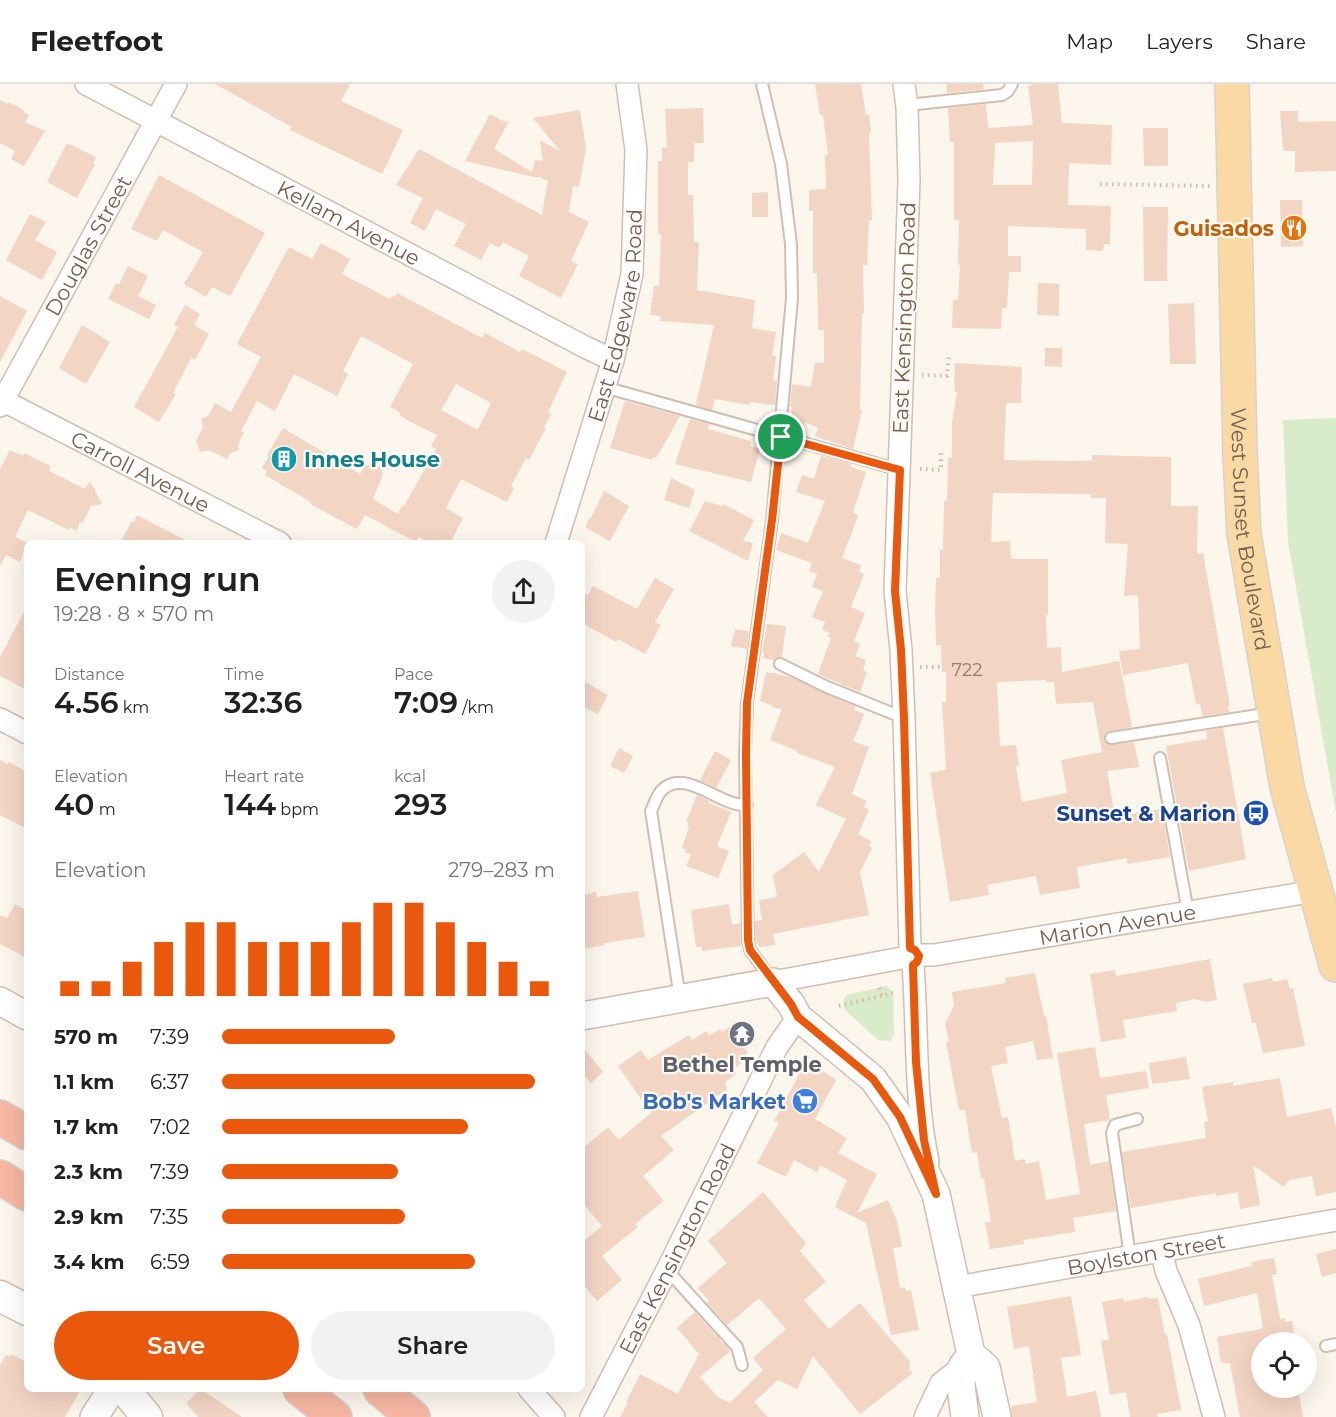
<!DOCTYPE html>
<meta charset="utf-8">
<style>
body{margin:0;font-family:Montserrat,sans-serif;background:#f2f2f2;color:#202124;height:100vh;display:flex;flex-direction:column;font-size:22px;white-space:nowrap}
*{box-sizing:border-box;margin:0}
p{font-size:20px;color:#757577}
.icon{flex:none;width:33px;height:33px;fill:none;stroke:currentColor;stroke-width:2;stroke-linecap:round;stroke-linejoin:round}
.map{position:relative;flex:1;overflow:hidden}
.details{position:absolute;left:24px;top:456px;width:561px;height:852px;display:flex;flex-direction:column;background:#fff;border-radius:9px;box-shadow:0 6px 24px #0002}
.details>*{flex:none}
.fabs{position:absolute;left:1251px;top:1248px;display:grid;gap:12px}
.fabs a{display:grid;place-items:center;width:66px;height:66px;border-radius:50%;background:#fff;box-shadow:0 6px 24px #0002;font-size:30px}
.pin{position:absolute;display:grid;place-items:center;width:51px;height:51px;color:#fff;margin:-26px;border:3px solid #fff;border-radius:50%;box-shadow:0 2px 6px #0007}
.round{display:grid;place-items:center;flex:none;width:63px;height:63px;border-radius:32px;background:#f2f2f2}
.summary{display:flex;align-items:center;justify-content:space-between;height:102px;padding:0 30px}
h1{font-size:33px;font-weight:600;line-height:45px}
.metrics{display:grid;grid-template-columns:repeat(3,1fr);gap:9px;height:102px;padding:6px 30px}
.metrics div{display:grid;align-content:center}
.metrics b{font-size:30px;font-weight:600}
.metrics small{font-size:16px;font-weight:400}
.metrics p{font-size:16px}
.chart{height:168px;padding:12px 30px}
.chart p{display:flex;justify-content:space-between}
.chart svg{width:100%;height:108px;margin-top:6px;stroke:#ea580c;stroke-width:6}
.action{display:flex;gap:12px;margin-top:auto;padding:12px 30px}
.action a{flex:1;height:69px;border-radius:36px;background:#ea580c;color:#fff;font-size:24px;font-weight:600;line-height:69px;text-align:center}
.action a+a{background:#f2f2f2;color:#202124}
ul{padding:0 30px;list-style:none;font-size:20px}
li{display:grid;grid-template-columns:96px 72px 1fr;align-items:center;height:45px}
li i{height:15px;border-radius:8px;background:#ea580c}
header{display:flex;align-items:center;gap:36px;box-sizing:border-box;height:84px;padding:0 30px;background:#fff;border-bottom:2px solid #e0e0e0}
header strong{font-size:28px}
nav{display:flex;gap:33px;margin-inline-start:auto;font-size:21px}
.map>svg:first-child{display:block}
</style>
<header>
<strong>Fleetfoot</strong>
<nav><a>Map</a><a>Layers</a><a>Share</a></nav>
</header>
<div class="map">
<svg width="1336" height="1333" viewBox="0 0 1336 1333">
<rect width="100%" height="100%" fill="#fdf6ec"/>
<!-- green -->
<path fill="#d8ecc9" d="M1336,334V729L1288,458L1283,336Z
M887,902L893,909L894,951L890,957L878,956L845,926L843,918L846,911Z"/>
<!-- building -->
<path fill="#f3d5c3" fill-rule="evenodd" d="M215,0H350L341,17L403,46L382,90L290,46L292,43Z
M815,0H861L866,31H869L871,48L869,49L872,136H869L867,181H863L864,229H862L860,326H862L853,365L815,352L818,344L805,338L799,350L789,347L792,323H790L792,300L811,303L815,278L824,279V246H818L817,189H813V127H809V106L826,105L825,71H828L823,31H820Z
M947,0H983L984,5L947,9Z
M1031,0H1058L1062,39L1112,41L1111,81L1069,79L1068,121L1111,122L1110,160H1104L1103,167L1086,166V145L1008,142V172H1021V188H1009L1007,224H1002L1001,245L952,244L953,216H958L960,181H958L959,136H954V58H950L948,24L986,20L988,44L1033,41L1028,2H1031ZM1033,57L1032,101H993L995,59Z
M0,16L8,20L9,18L24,26L23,28L29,31L25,38L45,47L24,82L11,75L15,67L0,59Z
M703,24L704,59H694V78H688V111H693L694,158H699L697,206L755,216L752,244L776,248L772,272H776L773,296L777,297L775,321L750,318L749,321L715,315L712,326L696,321L714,241L660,237L661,232L650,231L654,202H659L661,150H658V77H662V64H667L665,25Z
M580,26L586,65L579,103L573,102L569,128L589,138L571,177L578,180L561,214L519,192L529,172L503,158L499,164L490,159L481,176L454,162L466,140L436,125L425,147L410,139L423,114L396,101L419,65L542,131L548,96L542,95V93H534L465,77L490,30L505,38L509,37L494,65L532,88L535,76L543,77L540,56L560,67L533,34Z
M1280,27H1298V38L1336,37V87L1295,88V67H1283Z
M1143,44H1168V82H1144Z
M67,59L96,73L93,80H95L77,114L47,98Z
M159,91L265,149L230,212L212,203L206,213L184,200L203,168L163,146L157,157L131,145Z
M768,108V133H752V109Z
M1280,116H1302L1303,162L1281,163Z
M1143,123H1168L1167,197H1144Z
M30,130L46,138L35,156L57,168L42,196L6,176Z
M321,159L350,175L342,190L390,215L392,212L395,213L397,209L482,254L485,249L520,268L522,265L567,288L548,328L551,330L544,343L546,344L529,376L526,374L511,402L514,404L507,418L461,395L446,424L463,434L450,459H430L418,453L416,458L365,431L357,445L310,420L311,418L265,391L267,387L262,384L269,372L267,371L283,344L360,390L365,382L373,379L380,383L383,391L373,415L398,430L402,421L404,422L436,365L431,362L437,351L407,336L399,330L400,328L390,323L413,280L361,252L343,287L348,290L337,312L294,290L275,327L257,317L241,347L244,348L238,361L239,366L231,369L227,375L209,366L200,368L196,357L203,343L201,335L208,332L215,319L231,328L261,273L237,260L289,163L312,175ZM456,300L491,319L478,346L441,326Z
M128,182L148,192L138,212L156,221L149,235L108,215L116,199L119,201Z
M1038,199L1059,200V232L1037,231Z
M0,212L27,227L0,278Z
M1194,219L1196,280H1170L1168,220Z
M185,221L200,230L194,241L209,250L195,276L191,274L173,309L176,310L159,338L134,323L178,243L174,241Z
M82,241L110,258L86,300L59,284Z
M1045,264H1062V283L1045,282Z
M955,279L1022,283L1021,319H1006L1004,376L1092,377V371L1171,373V422H1198L1197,470L1203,469L1230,622H1228L1229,628L1203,632L1200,620L1196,621L1188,579L1123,591L1119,567L1140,565L1138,511L1124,512L1128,460L1105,459L1106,414H1091V410L993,409L991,458L1010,457L1011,475H1048V531H1046L1047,564L1061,563L1062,588L1119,577L1132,643L1107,648L1104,656L1108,661H1112L1134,658L1139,683L1107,687L1115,733L1162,725L1170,773L1128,780L1127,774L1077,783L1080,804L1040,811L1036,792L987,801L989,811L950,818L930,689L946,686L942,618H946V588H942L941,561H936L935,527L936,494H940V466H943L944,417H947L948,374H952V339L957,308H955L954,299ZM1046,596V598H1054L1056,620L1093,618L1102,668L1061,676L1067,709L1022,718L1016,683L1019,682L1016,661L1000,662L997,598Z
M625,317L680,332L656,374L653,373L652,376L610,364Z
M690,335L709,340L708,345L751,357L750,362L760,365L751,398L675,380Z
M10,366L23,372L24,369L50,382L49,387L85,405L90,397L102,420L91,422L82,440L80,438L76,447L70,443L69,446L28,426L15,453L27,459L20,478L6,471L0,482V385Z
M821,372L851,380V383L866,388L853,428L858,432L842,474L861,481L859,488L864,490L851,523L865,529L854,557L860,560L855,572L866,576L863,586L867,588L860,608L818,590L831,554L827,552L830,549L822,546L825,538L812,533L823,507L812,503L817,490L809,487L812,479L776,466L781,449L808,459L825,417L796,408L802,391L814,395Z
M671,394L695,406L689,424L664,416Z
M604,407L629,422L610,457L586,444L588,436L591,434Z
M705,417L722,422L723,420L754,436L743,457L753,459L748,477L689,447Z
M137,431L191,459H120L132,437L134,438Z
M655,494L674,505L655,538L661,541L645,570L618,555L616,558L582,539V508L588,511L593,502L637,525Z
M27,522V606L0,592V573Z
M767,540L786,542L782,573L774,576L763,574L764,569L762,568Z
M735,545L749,547L747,565L731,562Z
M766,588L790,593L855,622L854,626L864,630L853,657L869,663L852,710L867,717L864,723L869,726L858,750L871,757L869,762L872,764L860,788L869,831L773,850L775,861L759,863L755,855V837L762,836L759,816L777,813L773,791L804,768L819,788L846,735L816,721L835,683L797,669V667L770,656L782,625L771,623L772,621L760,617Z
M582,596L608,611L598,630L582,622Z
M1223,644L1246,775L1189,787L1166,662L1207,655L1206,647Z
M619,664L633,672L624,689L610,682Z
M715,667L731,676L716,704L700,696Z
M0,676L7,680L9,678L27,688V745L0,731Z
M697,711L709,717L708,719L731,728L717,762L729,767L718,794L686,782L691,771L685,768L686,765L682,764L689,743L687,742L689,739L686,738Z
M638,807L645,853L604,859V861L582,865V811L596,808L597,813Z
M15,820L27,827V874L0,860V831L7,834Z
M729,820L732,841L740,839L741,862L702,867V863H696L691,826Z
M1210,875L1217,916L1205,918L1195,915L1176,919L1177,927L1123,936L1126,954L1101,958L1090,890L1115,886L1116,892Z
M1035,889L1044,932H1046L1053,974L1037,976L1033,957L1005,963L1008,979L991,982L1002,1034L1008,1033L1015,1077L1025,1075L1026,1080L1039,1077L1046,1116L1080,1110L1057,969L1095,963L1100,994L1146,987L1149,1004L1106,1011L1110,1036L1084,1040L1090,1081L1109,1077L1116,1127L1073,1134L1075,1148L1023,1156L1024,1160L990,1165L985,1138H991L984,1094H981L977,1068L972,1069L965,1026H959L946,958L949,957L945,940L954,921L952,908L1006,899L1005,894Z
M1272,894L1273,898L1287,895L1290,905L1293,904L1305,962L1263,969L1256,939H1252L1243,900Z
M730,943L748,969L741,974L743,978L734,985L737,989L725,998L727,1005L661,1052L674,1066L643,1092L663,1116L662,1118L635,1140L638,1143L602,1172L622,1196L597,1217L582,1199V1159L602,1142L582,1118V1065L608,1043L619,1056L651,1029L618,982L641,966L648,976L689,951L692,956L706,947L709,951L720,945L722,948Z
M582,962L603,988L591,999L582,989Z
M1186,973L1190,995L1152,1000L1149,979Z
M807,976L836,996L815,1035L847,1054L838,1069L877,1090L857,1129L888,1116L897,1137L902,1163L893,1164L900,1204L905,1203L906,1207L911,1206L919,1246L891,1251L866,1139L835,1123L847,1096L820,1081L817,1088L794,1076L786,1093L757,1079L779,1039L774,1037Z
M1280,994L1287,1033L1331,1024L1336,1044V1108L1316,1112L1312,1092L1289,1096L1284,1103L1253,1081L1260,1121L1240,1125L1238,1108L1216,1112V1109L1131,1124L1122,1068L1206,1054L1204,1038H1208L1202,1003L1233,998V1002Z
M763,1108L806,1159L800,1167L826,1198L804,1216L829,1245L860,1219L910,1278L909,1285L913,1289L860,1330L813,1272L797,1305L778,1296L754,1318L768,1333H620L628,1319L626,1318L640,1290L678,1310L699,1270L677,1244L695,1228L730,1267L700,1293L718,1313L730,1319L763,1286L753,1274L786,1245L759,1214L727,1241L707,1219L709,1217L698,1204L727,1179L708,1157Z
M1336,1165V1189L1322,1193L1316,1170Z
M1274,1174L1277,1190L1272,1191L1280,1235L1285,1234V1238L1292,1237L1295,1258H1262V1304H1298L1303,1333H1240L1230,1279H1221L1217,1253L1261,1245L1263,1243L1257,1209L1204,1222L1198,1195L1252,1182L1251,1178Z
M1071,1212L1081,1271L1061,1274L1067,1313L1096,1307L1101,1333H1012L1011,1322L1037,1318L1029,1262L1014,1265L1007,1223Z
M1148,1213L1149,1215L1158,1214L1165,1251L1167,1250L1181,1326L1157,1330L1158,1333H1130L1126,1308L1110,1311L1101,1257L1109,1256L1102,1218L1123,1214L1124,1218Z
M11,1270L27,1278V1305H81L65,1333H0V1281L6,1271L10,1273Z
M201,1305L242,1333H198L186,1319Z"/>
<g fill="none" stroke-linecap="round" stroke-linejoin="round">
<defs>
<path id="service" d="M762,0L781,80L791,160L792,214L772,436L747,619L745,670L748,856L750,866L772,896
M907,21L1002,11L1008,7L1012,0
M604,303L900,386
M780,580L827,603L904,634
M1111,654L1271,629
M1160,674L1188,828
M680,914L651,727C654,721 657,711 662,706C686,683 719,723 747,721
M1130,1172L1112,1049L1115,1041L1137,1035
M667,1186L737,1263L742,1281
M1326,1262L1336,1260"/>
<g id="minor">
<path id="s1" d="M86,0L585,263L613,276"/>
<path d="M904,0L907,23L909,96L895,507L901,566L904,634L910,864"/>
<path id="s2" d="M0,315L280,459"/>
<path id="s3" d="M0,322L176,0"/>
<path id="s4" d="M556,459L613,276L632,190L636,66L627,0"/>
<path d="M0,635L27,649"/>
<path id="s5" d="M919,871H934L1315,807"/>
<path d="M913,881C918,946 914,1012 928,1077"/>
<path d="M773,898L902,874"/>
<path d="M1162,1168L1166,1187L1189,1241L1214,1333"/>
<path id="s6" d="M957,1203L1336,1136"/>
<path d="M529,1305L554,1333"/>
<path id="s7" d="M591,1333L667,1186L777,963L798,933"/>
<path d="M925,1333L941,1299L962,1283"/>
</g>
<path id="tertiary" d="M0,917L27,932
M582,932L773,898L791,920L798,933L873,995L900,1033L936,1110L971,1270L986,1283L997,1333
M94,1333L112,1305
M965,1333L961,1302L962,1283L971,1270"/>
<path id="secondary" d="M0,1212L27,1226
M124,1305L147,1333"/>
<g id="primary">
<path id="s8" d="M1232,0L1240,370L1244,450L1287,703L1336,881"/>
</g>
<path id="motorway" d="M0,1033L27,1049
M0,1093L27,1110
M300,1305L335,1333
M380,1305L413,1333"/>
</defs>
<!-- service casing -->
<use href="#service" stroke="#d1beb0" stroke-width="14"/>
<!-- minor casing -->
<use href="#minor" stroke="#d1beb0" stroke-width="24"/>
<!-- tertiary casing -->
<use href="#tertiary" stroke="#d1beb0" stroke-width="30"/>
<!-- secondary casing -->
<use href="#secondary" stroke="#d6c0b0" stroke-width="33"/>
<!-- primary casing -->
<use href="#primary" stroke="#dad1cd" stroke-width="36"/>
<!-- motorway casing -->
<use href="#motorway" stroke="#dad1cd" stroke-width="36"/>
<!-- path -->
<path stroke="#d9b8a5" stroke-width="4" stroke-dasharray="1.5 4.5" stroke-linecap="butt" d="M1100,100L1211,102
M922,291L947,292L949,272
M920,385L941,386V369
M920,583H942
M879,904L882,911
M839,922L893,909"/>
<!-- service -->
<use href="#service" stroke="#fff" stroke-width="10"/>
<!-- minor -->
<use href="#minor" stroke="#fff" stroke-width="21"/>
<!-- tertiary -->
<use href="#tertiary" stroke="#fff" stroke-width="27"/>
<!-- secondary -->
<use href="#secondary" stroke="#fff" stroke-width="30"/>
<!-- primary -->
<use href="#primary" stroke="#fbd9a5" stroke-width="33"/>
<!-- motorway -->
<use href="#motorway" stroke="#f7b7a3" stroke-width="33"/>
</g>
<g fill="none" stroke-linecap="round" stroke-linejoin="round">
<defs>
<path id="route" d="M781,353L900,386L895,507L901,566L904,634L910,864L915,866L919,872L917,878L913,881L916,978L924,1056L936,1110L900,1033L873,995L798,933L791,920L750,866L748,856L746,670L747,619L772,436Z"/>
</defs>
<!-- route casing -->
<use href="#route" stroke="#fff" stroke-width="12"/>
<!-- route -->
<use href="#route" stroke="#ea580c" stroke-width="8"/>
</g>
<!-- icons -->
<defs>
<symbol id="restaurant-disc" viewBox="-11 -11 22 22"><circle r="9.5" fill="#e8710a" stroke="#fffaf3"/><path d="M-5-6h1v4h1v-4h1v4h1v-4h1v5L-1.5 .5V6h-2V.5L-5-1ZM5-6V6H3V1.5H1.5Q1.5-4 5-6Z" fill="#fff"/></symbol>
<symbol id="building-disc" viewBox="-11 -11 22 22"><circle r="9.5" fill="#0f9aa8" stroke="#fffaf3"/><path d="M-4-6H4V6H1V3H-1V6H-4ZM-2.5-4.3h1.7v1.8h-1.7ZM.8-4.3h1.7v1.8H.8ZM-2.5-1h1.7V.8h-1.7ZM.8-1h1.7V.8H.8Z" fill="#fff"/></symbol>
<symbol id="bus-disc" viewBox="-11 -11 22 22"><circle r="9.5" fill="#1a4fb4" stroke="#fffaf3"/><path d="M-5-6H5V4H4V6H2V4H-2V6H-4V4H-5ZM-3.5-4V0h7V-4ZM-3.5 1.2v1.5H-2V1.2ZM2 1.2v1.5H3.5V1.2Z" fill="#fff"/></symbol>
<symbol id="temple-disc" viewBox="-11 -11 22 22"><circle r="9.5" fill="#6b7280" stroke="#fffaf3"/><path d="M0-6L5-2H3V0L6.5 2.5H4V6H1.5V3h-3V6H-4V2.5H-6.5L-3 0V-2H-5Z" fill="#fff"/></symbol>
<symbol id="supermarket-disc" viewBox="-11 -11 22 22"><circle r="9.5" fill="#3f7fe0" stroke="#fffaf3"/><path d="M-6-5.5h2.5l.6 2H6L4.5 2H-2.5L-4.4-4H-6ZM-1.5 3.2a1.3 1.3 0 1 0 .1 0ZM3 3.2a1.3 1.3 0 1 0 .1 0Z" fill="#fff"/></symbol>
</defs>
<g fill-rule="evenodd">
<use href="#restaurant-disc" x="1279" y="129" width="30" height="30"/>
<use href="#building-disc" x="269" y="360" width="30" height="30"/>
<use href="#bus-disc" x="1241" y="714" width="30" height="30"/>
<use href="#temple-disc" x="727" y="935" width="30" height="30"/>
<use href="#supermarket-disc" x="790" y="1002" width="30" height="30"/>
</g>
<g text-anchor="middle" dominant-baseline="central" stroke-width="4.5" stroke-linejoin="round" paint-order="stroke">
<!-- number labels -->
<g font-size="18" fill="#987a6a">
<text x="967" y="586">722</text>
</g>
<!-- street labels -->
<g font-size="21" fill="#7a5c4d" stroke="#fffaf3">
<text stroke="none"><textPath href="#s1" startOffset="297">Kellam Avenue</textPath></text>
<text stroke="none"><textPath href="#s3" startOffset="183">Douglas Street</textPath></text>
<text stroke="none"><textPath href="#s4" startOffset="236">East Edgeware Road</textPath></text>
<text transform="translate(904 234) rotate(-88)">East Kensington Road</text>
<text stroke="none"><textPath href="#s2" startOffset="158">Carroll Avenue</textPath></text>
<text stroke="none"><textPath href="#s8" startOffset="446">West Sunset Boulevard</textPath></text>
<text stroke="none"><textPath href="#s5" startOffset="201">Marion Avenue</textPath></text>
<text stroke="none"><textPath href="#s7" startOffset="189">East Kensington Road</textPath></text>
<text stroke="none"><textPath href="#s6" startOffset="192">Boylston Street</textPath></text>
</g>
<!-- food labels -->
<g font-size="21" font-weight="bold" fill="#c56008" stroke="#fffaf3" text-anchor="end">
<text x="1274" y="144">Guisados</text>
</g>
<!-- culture labels -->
<g font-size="21" font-weight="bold" fill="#0d838f" stroke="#fffaf3" text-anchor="start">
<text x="304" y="375">Innes House</text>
</g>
<!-- transit labels -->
<g font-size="21" font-weight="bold" fill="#164399" stroke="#fffaf3" text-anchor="end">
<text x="1236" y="729">Sunset &amp; Marion</text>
</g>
<!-- worship labels -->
<g font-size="21" font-weight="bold" fill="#5b616d" stroke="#fffaf3">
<text x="742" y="980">Bethel Temple</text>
</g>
<!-- shop labels -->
<g font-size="21" font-weight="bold" fill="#366cbe" stroke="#fffaf3" text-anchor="end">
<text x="786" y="1017">Bob's Market</text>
</g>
</g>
</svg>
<div class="fabs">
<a><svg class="icon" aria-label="locate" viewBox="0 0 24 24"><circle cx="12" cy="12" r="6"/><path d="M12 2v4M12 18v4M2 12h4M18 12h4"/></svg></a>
</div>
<div class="pin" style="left:781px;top:353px;background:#1e9e55"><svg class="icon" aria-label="arrive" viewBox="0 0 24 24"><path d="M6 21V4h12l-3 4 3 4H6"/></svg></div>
<section class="details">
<div class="summary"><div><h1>Evening run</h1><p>19:28 · 8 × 570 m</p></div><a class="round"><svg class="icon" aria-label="share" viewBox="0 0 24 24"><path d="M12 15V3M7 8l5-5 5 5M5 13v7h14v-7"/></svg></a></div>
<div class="metrics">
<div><p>Distance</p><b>4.56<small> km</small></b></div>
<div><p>Time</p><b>32:36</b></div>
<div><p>Pace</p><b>7:09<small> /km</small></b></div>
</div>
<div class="metrics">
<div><p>Elevation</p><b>40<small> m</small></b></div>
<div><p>Heart rate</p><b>144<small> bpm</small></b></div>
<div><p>kcal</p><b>293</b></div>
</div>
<div class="chart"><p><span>Elevation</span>279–283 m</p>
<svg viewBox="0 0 160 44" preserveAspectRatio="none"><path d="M5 44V38M15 44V38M25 44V30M35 44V22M45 44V14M55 44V14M65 44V22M75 44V22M85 44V22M95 44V14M105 44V6M115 44V6M125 44V14M135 44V22M145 44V30M155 44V38"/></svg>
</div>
<ul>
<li><b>570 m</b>7:39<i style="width:52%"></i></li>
<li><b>1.1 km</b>6:37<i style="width:94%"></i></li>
<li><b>1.7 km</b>7:02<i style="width:74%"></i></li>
<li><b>2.3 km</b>7:39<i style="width:53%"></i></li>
<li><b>2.9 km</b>7:35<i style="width:55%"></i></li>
<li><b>3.4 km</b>6:59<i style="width:76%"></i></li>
</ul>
<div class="action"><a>Save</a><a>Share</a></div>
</section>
</div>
